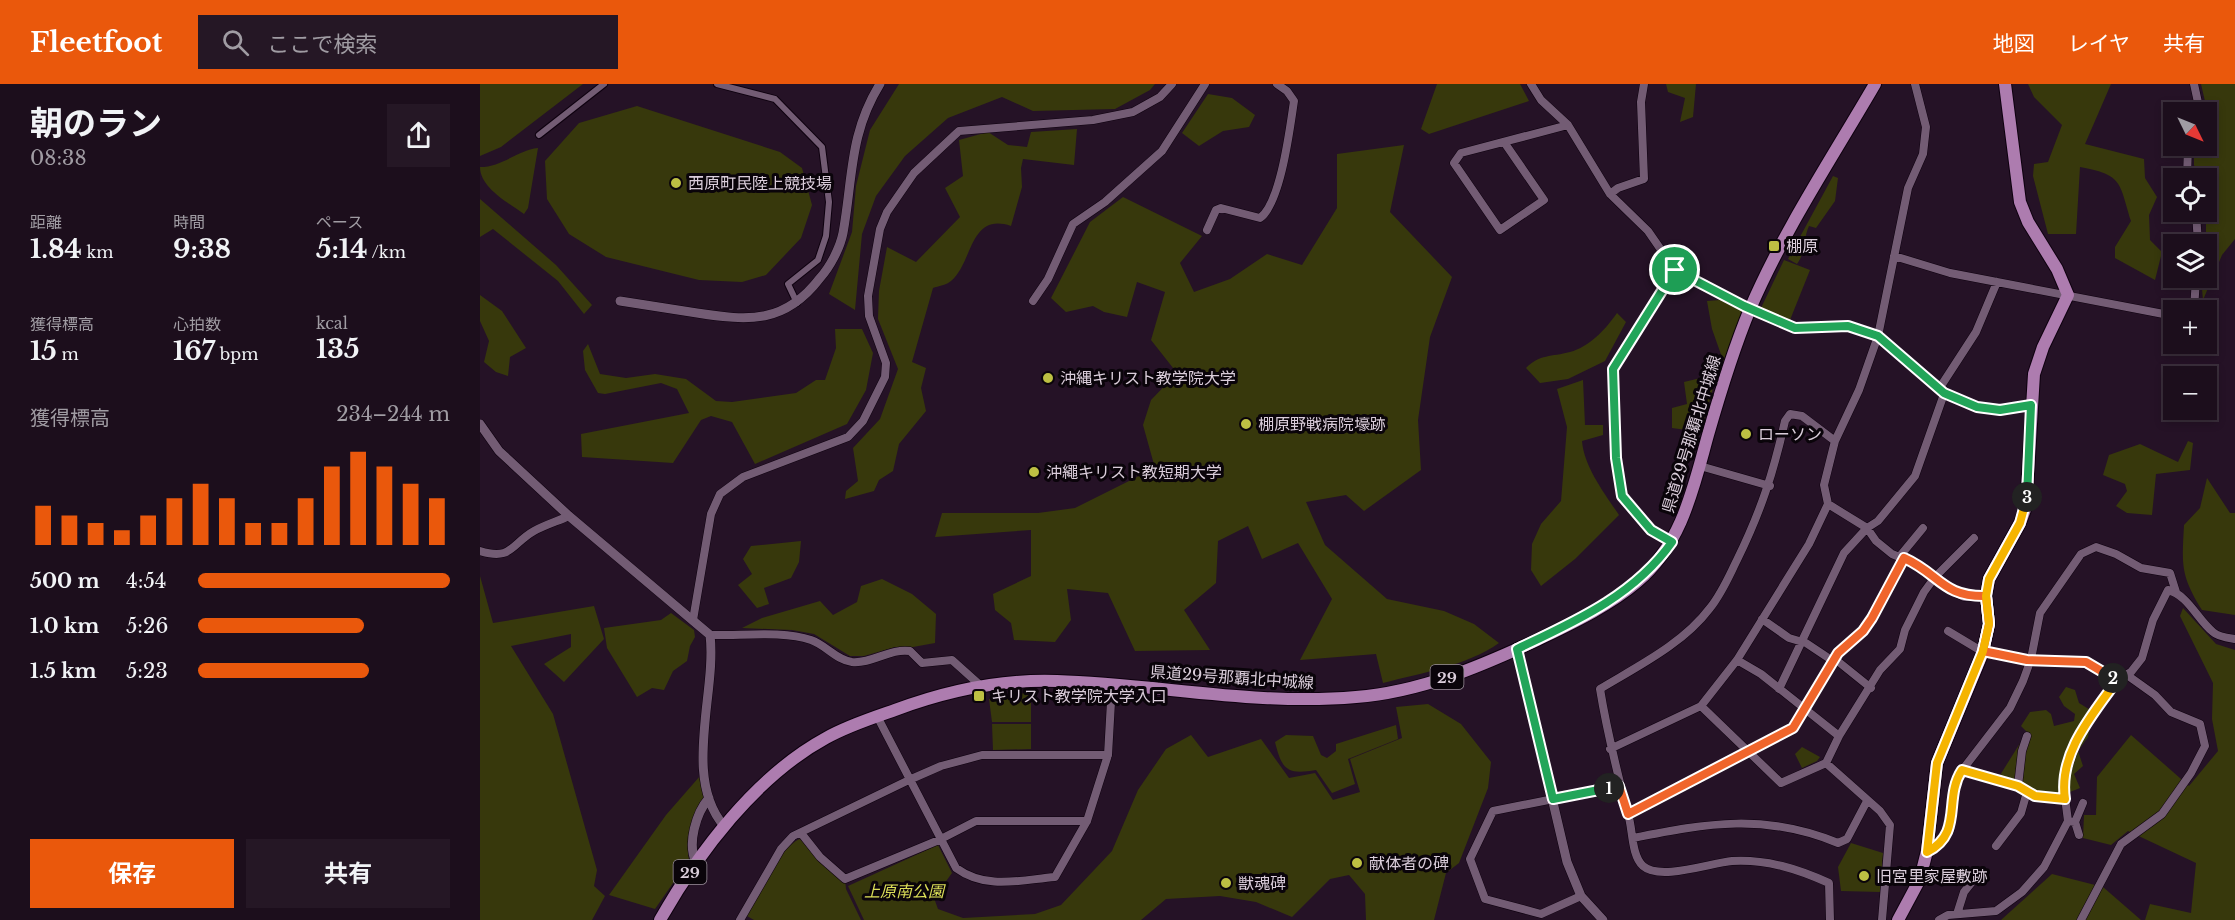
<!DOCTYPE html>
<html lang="ja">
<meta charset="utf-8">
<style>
body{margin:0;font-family:"Libre Baskerville","Noto Sans JP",serif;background:#251725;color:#f1f3f6;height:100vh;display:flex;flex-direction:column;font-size:22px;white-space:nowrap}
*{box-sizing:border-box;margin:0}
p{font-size:20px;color:#a09ca3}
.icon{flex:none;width:33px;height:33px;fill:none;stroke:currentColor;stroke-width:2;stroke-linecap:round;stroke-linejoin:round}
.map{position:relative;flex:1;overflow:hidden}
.sheet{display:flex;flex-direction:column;background:#1c0e1c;width:480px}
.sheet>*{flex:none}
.needle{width:39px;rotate:133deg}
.buttons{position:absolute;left:1683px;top:18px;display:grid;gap:12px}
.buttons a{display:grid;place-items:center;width:54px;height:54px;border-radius:0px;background:#1c0e1c;box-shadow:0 3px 9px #0003,0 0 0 2px #3a2e3b;font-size:30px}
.pin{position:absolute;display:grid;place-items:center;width:51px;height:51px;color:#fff;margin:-26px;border:3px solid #fff;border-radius:50%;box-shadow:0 2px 6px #0007}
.km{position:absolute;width:30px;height:30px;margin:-15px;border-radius:50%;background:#222;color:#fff;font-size:16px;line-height:30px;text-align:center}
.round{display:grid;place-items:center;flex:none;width:63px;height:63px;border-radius:0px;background:#251725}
.overview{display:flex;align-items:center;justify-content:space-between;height:102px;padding:0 30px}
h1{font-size:33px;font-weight:700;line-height:45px}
.metrics{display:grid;grid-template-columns:repeat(3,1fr);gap:9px;height:102px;padding:6px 30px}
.metrics div{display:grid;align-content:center}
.metrics b{font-size:26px;font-weight:700}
.metrics small{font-size:16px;font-weight:400}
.metrics p{font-size:16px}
.chart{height:168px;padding:12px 30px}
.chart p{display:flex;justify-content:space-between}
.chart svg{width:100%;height:108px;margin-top:6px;stroke:#ea580c;stroke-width:6}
.cta{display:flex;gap:12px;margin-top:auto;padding:12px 30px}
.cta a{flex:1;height:69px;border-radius:0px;background:#ea580c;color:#fff;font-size:24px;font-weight:700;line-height:69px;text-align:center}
.cta a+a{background:#251725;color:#f1f3f6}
ul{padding:0 30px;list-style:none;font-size:20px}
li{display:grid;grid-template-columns:96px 72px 1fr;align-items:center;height:45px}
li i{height:15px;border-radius:8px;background:#ea580c}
header{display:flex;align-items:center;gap:36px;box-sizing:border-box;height:84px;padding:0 30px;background:#ea580c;color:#fff}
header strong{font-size:28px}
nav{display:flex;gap:33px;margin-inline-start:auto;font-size:21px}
.search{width:420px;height:54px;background:#251725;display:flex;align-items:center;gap:15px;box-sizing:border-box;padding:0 21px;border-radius:0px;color:#a09ca3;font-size:22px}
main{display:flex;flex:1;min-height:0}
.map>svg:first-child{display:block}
</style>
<header>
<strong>Fleetfoot</strong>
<div class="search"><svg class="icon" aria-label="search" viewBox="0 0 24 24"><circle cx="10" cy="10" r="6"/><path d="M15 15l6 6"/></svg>ここで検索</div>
<nav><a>地図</a><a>レイヤ</a><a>共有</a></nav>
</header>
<main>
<section class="sheet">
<div class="overview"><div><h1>朝のラン</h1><p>08:38</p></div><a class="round"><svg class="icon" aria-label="share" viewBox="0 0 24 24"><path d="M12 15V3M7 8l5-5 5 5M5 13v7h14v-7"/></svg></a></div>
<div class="metrics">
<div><p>距離</p><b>1.84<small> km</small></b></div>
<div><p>時間</p><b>9:38</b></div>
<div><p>ペース</p><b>5:14<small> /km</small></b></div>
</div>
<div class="metrics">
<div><p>獲得標高</p><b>15<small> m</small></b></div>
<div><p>心拍数</p><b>167<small> bpm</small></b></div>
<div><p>kcal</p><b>135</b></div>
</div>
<div class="chart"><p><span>獲得標高</span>234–244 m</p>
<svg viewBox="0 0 160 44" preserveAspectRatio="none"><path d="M5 44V28M15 44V32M25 44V35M35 44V38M45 44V32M55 44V25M65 44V19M75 44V25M85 44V35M95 44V35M105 44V25M115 44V12M125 44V6M135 44V12M145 44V19M155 44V25"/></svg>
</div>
<ul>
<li><b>500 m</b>4:54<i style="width:100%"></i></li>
<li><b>1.0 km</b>5:26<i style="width:66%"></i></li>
<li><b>1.5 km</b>5:23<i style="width:68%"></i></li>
</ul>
<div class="cta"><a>保存</a><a>共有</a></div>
</section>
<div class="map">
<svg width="1755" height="836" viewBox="0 0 1755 836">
<rect width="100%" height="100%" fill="#251226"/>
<!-- green -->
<path fill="#37380c" d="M0,0H103L21,63L0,72Z
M419,0H675L670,6L635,25L553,27L522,13L468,34L425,72L396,112L382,150L375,226L349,210L372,148L376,102L390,46Z
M957,0H1040L1049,17L949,50L941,45Z
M1186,0H1216L1213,33L1200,38L1205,14L1188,8Z
M1548,0H1631L1605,60L1664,75L1665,94L1677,113L1669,131L1670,156L1682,168L1675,196L1635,174V163L1651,137C1639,98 1643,91 1600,83L1596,150H1568L1553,92L1554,80L1568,78L1582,41L1554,13Z
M1721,0H1755V155L1742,171L1723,216L1721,194H1726V94H1719L1714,81V62H1726L1727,26Z
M728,10L752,14L775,31L769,43L743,47L719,62L702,49Z
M157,22L300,68L322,84L332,121L321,154L286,191L262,198L219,196L126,173L89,150L67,115L65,77L99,39Z
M597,45L594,81L543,75L541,84L542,103L531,142C489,128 493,179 471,197C467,201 458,202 453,204L432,278L446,284L441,304L446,327L419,360L413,387L399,396L394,407L365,415L366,407L378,397L373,364L400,335L418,285L398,235L399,207L407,163L436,178L480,133L465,104L483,92L479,56L508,48L528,61L547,63L551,48Z
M924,61L910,128L972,193L950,253L938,336L941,386L884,427L866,411L826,418L845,461L907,515L964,527L994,540L1019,559C986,582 941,589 903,599L896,570L820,576L852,515L818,459L782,475L768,442L738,457L736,499L704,526L730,566L655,567L628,509L587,505L591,536L575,558L534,556L531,539L515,526L513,510L551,492V446L455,453L462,429H558L595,424L675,384L663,341L671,316L697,289L671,256L685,208L657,198L647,233L624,228L613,222L586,228L571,214L610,138L643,113L722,152L700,179L714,208L750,195L787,170L822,181L857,124V70Z
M58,64L48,124L44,130C29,119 0,104 0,83C22,83 38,66 58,64Z
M1353,92L1358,94L1355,117L1336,144L1329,142C1323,155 1326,168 1317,180L1308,175Z
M0,115L76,181L112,221L104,230L78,197L13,145L0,153Z
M1304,176L1330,186L1310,236L1281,224Z
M0,211L22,227L46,264L30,273L28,292L16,288L4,278L9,257L0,237Z
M1240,216L1262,227L1244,279L1232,245L1227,217Z
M1137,229L1146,238L1125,277L1088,295L1060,299L1046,284C1060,270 1071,273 1090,268C1109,263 1126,245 1137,229Z
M355,245H382L393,269L386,306L367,340L275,380L252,338L231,332L221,336L193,379L102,373L101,350L209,329L197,305L181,299L125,310L118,309L105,286L103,267L108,260L120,290L146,294L175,290L206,295L236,317L252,318L316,309L336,296H345L356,264Z
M1237,290L1221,348L1192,344V324L1207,320L1204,298Z
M1103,296L1105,341H1123V351L1102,357C1104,383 1125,410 1139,431L1095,475L1061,502L1051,486L1052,460L1061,440L1081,417L1087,343L1077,305Z
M1708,357L1713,359L1710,386L1676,390L1672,431L1647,429L1636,422L1647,407L1645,400L1623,391L1629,371L1660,360L1698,378Z
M1727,394L1750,429H1755V531L1722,526C1700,491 1702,480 1704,441L1720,424Z
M321,457L319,478L311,494L284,504L289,520L277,524L258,501L272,490L263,475L271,462Z
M0,492L13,539L114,522L124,555L84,598L64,580L91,563V550L31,562L73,630L117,786L114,802L125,812L112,836H0Z
M402,495L432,510L456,530L455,559L433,563H415L384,572H370L334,550L312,546L262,544L282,534L340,517L353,531L377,518L381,502Z
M1703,524L1736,560L1755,566V836H1665L1670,820L1711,829L1716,779L1648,747L1631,761L1603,754L1604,731H1616L1617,693L1651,651L1709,702L1738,667L1732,635L1733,599L1700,532Z
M191,529L214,546L215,553L210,562L207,577L193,587L184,606L172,604L157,613L127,564L124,544L181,536Z
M1586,603L1595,606L1599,619L1612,627L1608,653L1598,667L1603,682L1594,690L1600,704C1566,719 1550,707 1517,696L1547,648L1541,642L1550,628L1566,626L1571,630L1574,642L1594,637L1595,630L1584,622L1579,613Z
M551,608V638H512L509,615Z
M948,620L981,640L1011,678L1008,704L979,779L966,789L954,836H886L885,810L869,791L850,795L812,833L776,818L740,812L686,815L661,836H384L368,802L458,761L472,789L454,814L458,825L483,834L555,830L581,821L632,767L658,706L686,665L711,651L728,673L781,655L809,694L835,689L853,716L880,708L870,675L922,654L916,623Z
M512,640H551V665L513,666Z
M916,641L918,655L868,675L875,700L852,709L836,686C807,691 802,686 795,658L806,651L833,652L841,671L847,674L856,667V660Z
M1322,663L1340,673L1337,677L1322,684L1315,670Z
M220,692L224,715C212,732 205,755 209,776L175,825L129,811L186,731Z
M320,755L340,778L365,795L366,805L381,836H274L267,832C273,815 303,760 320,755Z
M1371,759L1403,769L1400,808L1361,807L1358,783Z
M1572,790L1623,803L1661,836H1521Z"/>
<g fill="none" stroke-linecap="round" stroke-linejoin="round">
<defs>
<path id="pedestrian" d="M237,0L295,15L342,63L349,118L346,152L338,176L308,200L317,219
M59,51L124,0"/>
<path id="minor" d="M1051,0L1061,16L1088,41L1130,110L1168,147L1195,186L1265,222L1315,244L1368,242L1398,252L1464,310L1497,323L1520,326L1551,321
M1714,0L1719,23L1717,28
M1024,58L1064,116L1020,146L974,79L981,69L1088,41
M1707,94L1708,62
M1130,110L1138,104L1164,95L1161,18L1164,0
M1716,128L1718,160
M727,146L736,126L741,124L780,134C801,119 810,43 814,17L807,7L797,0
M1414,172L1470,189L1694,232
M553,217L568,195L593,140L625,118L682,67L725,0
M1714,226L1716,194
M1459,305L1496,248L1517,198
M1220,382L1290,402
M1348,420L1387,444L1396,457L1412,470L1441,482L1466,504L1484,513L1506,512
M1192,458L1171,445L1142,413L1136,374L1133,285L1195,186
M0,467C32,477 31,460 54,447C65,441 78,437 89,432
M1420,472L1443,444
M1282,535L1309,554L1326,559L1353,577
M213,536L231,430L240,410L263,393L368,353L383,337L405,293L406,279L389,232L388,212L400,145L407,128L434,89L479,47L613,36L653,28L680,13L692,0
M1468,547L1503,568L1547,576L1606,578L1638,595
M230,551C260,552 303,546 331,556C346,561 356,576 372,578C392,580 410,564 430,567L442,579L472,576L501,602
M1355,575L1391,604
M1257,576L1281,590L1359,652
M1299,605L1364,469L1387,444L1398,437L1435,392L1464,310
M1221,622L1301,699L1346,679L1359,652L1400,586L1420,565L1425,546L1444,508L1455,493L1494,454
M397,632L476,784C506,806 540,796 575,793L607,737L628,671L632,600
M1130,665L1221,622L1257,576L1329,460L1348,420L1344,401L1355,357L1379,306L1398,252L1428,104L1443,70L1446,43L1435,0
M1346,679L1400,727L1410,741L1402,836
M1482,686L1538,702L1555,712L1585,715
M1538,702L1542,667L1547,652
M1148,730L1313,644L1358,569L1383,547L1392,535L1424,474
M1588,737L1595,738L1603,719
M1595,738L1599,751
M321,749L340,773L365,795L459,756L496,737H607
M1153,754C1228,739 1285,729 1358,759L1367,755L1387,717
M1516,762L1541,729L1547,708
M1447,767L1457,763L1470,746L1473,711L1480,689L1530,624L1543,597L1551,575L1560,529L1601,470L1616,463L1636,470L1661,484L1690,489L1696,508
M1101,812L1061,830L1005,815L990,775L1013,727L1139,702
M1477,830L1484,808L1492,798
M260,836L301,765L313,752L429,696L461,682L502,671H628
M1350,836L1349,799C1318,785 1287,775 1252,777C1230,779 1180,797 1163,782C1151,771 1153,745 1148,730C1137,688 1127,648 1120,605C1158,582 1203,560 1230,524C1242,509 1249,492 1257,476C1281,427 1293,390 1305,337L1310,330L1322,332L1355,357
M1459,836L1468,831L1516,827L1542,808L1564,783L1588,737L1583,698L1595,662L1605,642L1638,595L1651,588L1662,574L1673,536L1688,506C1708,511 1717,535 1733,548C1738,553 1748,554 1755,555
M1601,836L1641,760L1682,730L1711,689L1725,662L1720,640L1691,628L1675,611L1647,591"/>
<path id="tertiary" d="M140,217C166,221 191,225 217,229C269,237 305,240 340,194C350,183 360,164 363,149C373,94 369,50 400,0
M0,340L19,367L89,432L230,551C237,608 202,693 244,742
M1037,565L1087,778L1101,812L1123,836
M216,778C207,760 216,729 229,714"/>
<path id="primary" d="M180,836C218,769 276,692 346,654C367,642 392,634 415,626C466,607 522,595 577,597C677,600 776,622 876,613C940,608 999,583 1057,556C1090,540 1129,522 1157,498C1202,460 1213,405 1228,351C1240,309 1253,266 1270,225C1304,146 1352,74 1395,0
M1418,836L1440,795L1447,767L1457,679L1503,568L1509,540L1506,512L1509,495L1540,439L1546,423L1554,290L1563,263L1588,211L1577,185L1548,138L1540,118L1525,0"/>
</defs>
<!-- pedestrian casing -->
<use href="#pedestrian" stroke="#0e010f" stroke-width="8"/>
<!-- minor casing -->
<use href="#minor" stroke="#0e010f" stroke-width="9"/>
<!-- tertiary casing -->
<use href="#tertiary" stroke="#0e010f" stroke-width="10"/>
<!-- primary casing -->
<use href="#primary" stroke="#0e010f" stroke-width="14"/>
<!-- pedestrian -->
<use href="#pedestrian" stroke="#735c74" stroke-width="6"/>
<!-- minor -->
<use href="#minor" stroke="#735c74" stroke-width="8"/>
<!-- tertiary -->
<use href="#tertiary" stroke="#735c74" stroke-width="9"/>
<!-- primary -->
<use href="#primary" stroke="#ad7caf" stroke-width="12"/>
</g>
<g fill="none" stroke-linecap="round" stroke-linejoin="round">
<defs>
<path id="split-1" d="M1129,704L1073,715L1037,565C1094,538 1154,512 1192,458L1171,446L1142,412L1136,374L1133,285L1195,186"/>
<path id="split-2" d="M1129,704L1139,702L1148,730L1313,644L1358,569L1383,547L1392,534L1424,474C1460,490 1462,513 1506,512L1509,540L1503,567L1547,576L1606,578L1633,594"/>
<path id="split-3" d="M1547,413L1540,439L1509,495L1506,512L1509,540L1503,567L1457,679L1447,768C1484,749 1463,715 1482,686L1538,702L1555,712L1585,715C1578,669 1613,630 1638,595L1633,594"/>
<path id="split-4" d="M1195,186L1264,222L1315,244L1368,242L1398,252L1464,309L1497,323L1520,326L1551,321L1547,413"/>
</defs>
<!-- split-1 casing -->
<use href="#split-1" stroke="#fff" stroke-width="12"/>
<!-- split-2 casing -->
<use href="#split-2" stroke="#fff" stroke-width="12"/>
<!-- split-3 casing -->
<use href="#split-3" stroke="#fff" stroke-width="12"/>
<!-- split-4 casing -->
<use href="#split-4" stroke="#fff" stroke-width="12"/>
<!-- split-1 -->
<use href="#split-1" stroke="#22a559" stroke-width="8"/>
<!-- split-2 -->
<use href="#split-2" stroke="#f0652b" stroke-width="8"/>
<!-- split-3 -->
<use href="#split-3" stroke="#f5b400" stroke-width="8"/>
<!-- split-4 -->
<use href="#split-4" stroke="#22a559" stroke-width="8"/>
</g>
<!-- markers -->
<g fill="#bdbf43" stroke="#0a040a" stroke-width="2">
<circle cx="196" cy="99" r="6"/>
<rect x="1288" y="156" width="12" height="12" rx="3"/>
<circle cx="568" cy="294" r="6"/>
<circle cx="766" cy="340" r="6"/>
<circle cx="1266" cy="350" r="6"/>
<circle cx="554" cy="388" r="6"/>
<rect x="493" y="606" width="12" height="12" rx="3"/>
<circle cx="877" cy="779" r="6"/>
<circle cx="1384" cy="792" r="6"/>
<circle cx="746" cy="799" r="6"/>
</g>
<g text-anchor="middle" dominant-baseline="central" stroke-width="6" stroke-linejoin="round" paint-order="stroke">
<!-- shield labels -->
<g fill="#0a040a" stroke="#9c919c" stroke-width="1.5">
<rect x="950.5" y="581" width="33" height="24" rx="4.5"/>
<rect x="193.5" y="776" width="33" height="24" rx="4.5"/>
</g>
<g font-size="15" font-weight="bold" fill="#dacdda">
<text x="967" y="593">29</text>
<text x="210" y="788">29</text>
</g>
<!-- poi labels -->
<g font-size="16" fill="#dacdda" stroke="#0a040a" text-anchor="start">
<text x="208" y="99">西原町民陸上競技場</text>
<text x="1306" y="162">棚原</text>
<text x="580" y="294">沖縄キリスト教学院大学</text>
<text x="778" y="340">棚原野戦病院壕跡</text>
<text x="1278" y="350">ローソン</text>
<text x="566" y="388">沖繩キリスト教短期大学</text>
<text x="511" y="612">キリスト教学院大学入口</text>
<text x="889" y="779">献体者の碑</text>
<text x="1396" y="792">旧宮里家屋敷跡</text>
<text x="758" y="799">獣魂碑</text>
</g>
<!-- street labels -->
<g font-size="16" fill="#dacdda" stroke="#0a040a">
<text transform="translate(1211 350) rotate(-73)">県道29号那覇北中城線</text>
<text transform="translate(752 593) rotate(4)">県道29号那覇北中城線</text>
</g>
<!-- park labels -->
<g font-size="16" font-style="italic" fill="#dcdf58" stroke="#0a040a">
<text x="424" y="807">上原南公園</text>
</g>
</g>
</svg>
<div class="buttons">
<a><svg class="needle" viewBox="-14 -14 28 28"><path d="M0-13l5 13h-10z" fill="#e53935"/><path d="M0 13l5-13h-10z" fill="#a09ca3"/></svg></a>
<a><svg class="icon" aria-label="locate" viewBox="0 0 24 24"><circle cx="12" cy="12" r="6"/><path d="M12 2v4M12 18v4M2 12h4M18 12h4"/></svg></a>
<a><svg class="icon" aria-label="layers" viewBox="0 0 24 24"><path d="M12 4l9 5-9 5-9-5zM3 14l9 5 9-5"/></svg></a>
<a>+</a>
<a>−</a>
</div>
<div class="pin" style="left:1195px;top:186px;background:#1e9e55"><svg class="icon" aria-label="arrive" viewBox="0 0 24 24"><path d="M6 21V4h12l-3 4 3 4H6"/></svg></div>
<b class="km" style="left:1129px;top:704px">1</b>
<b class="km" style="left:1633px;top:594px">2</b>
<b class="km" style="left:1547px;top:413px">3</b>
</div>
</main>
